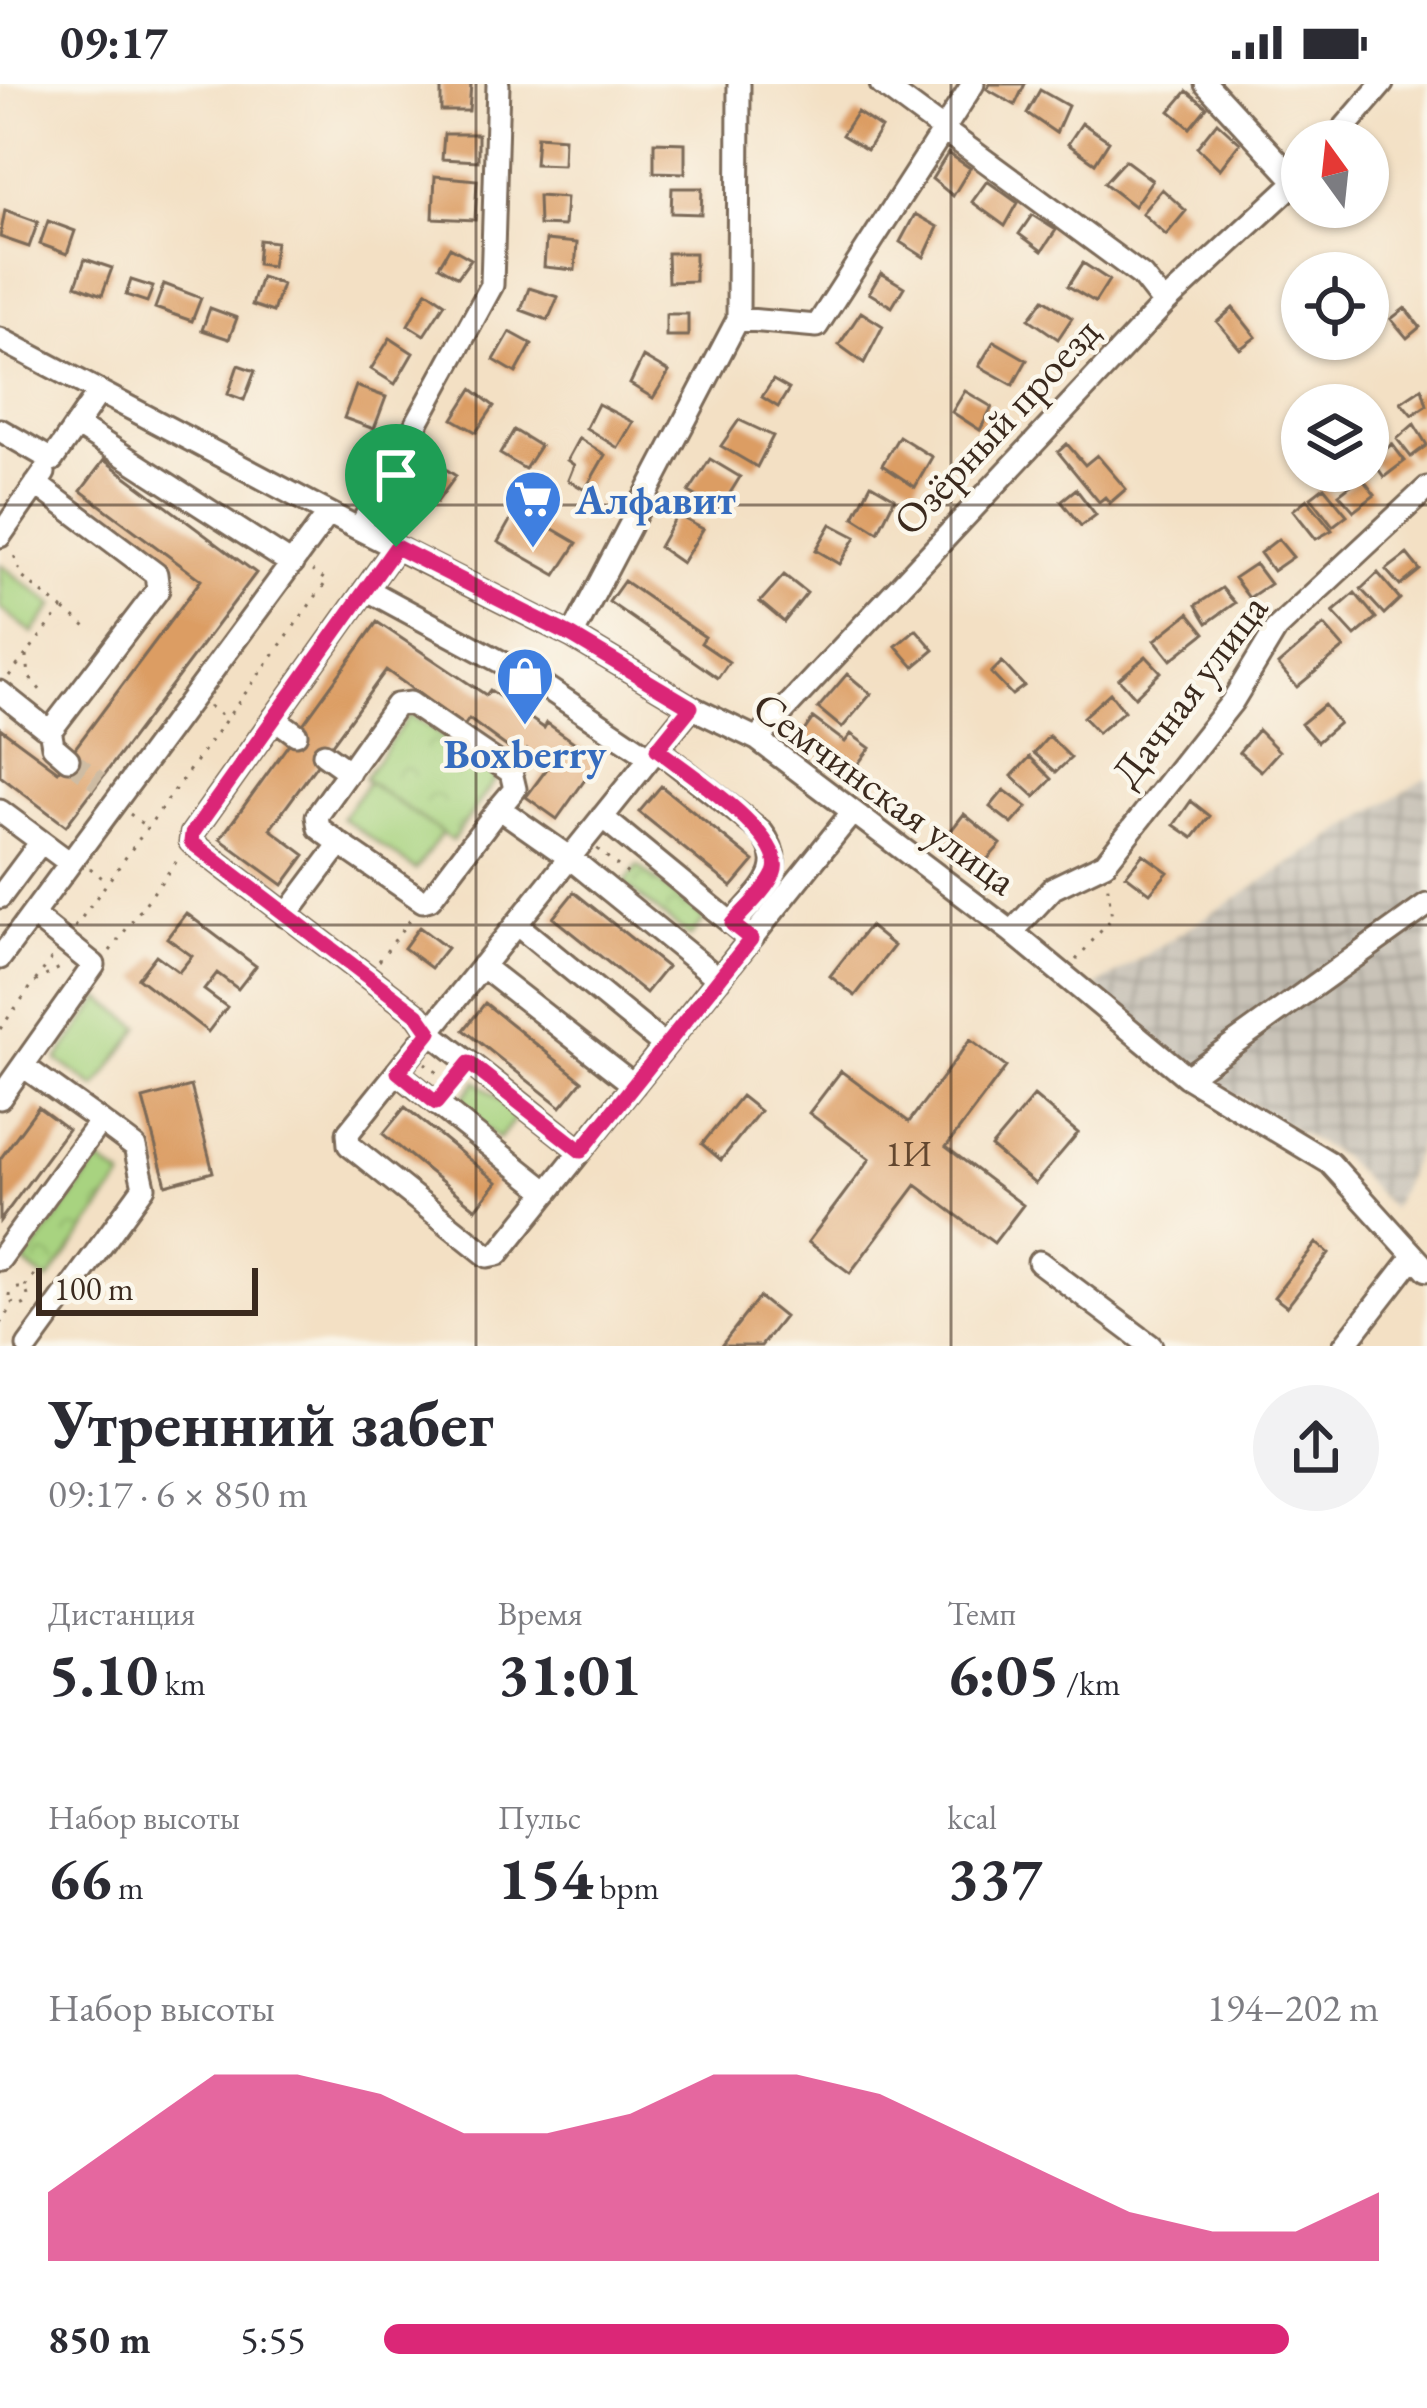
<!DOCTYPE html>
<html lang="ru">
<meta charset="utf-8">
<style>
body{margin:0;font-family:"EB Garamond",serif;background:#f2f2f3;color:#2b2b33;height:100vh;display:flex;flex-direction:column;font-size:45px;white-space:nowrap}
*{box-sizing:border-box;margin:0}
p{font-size:39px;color:#7c7c81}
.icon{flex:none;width:66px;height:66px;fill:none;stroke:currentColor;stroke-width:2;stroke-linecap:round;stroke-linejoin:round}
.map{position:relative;height:1262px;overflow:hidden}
.details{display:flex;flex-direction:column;background:#fff;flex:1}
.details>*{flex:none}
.needle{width:78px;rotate:345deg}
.buttons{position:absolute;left:1281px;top:36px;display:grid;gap:24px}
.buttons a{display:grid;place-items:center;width:108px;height:108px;border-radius:50%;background:#fff;box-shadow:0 3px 9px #0004;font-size:60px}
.scale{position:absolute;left:36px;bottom:30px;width:222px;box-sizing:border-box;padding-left:12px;border:6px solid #3b2a1e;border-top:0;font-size:33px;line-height:42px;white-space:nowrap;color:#3b2a1e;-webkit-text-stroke:9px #fbf7ec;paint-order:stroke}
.pin{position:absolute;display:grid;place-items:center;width:102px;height:102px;color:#fff;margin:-123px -51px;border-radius:50% 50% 50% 0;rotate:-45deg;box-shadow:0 0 12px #0007}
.pin .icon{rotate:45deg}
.round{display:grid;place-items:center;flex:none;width:126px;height:126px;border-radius:63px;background:#f2f2f3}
.summary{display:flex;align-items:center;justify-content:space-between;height:204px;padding:0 48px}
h1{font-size:66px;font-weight:700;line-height:90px}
.stats{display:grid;grid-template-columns:repeat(3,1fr);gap:18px;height:204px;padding:12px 48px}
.stats div{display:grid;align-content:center}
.stats b{font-size:60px;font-weight:700}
.stats small{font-size:33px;font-weight:400}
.stats p{font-size:33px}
.chart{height:336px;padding:24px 48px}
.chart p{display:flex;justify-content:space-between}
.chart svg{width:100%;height:216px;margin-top:12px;fill:#db2777;opacity:.7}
ul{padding:0 48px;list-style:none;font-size:39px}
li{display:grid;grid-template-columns:192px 144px 1fr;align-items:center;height:90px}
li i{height:30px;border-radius:15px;background:#db2777}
.status{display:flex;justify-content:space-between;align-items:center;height:84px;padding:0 60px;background:#fff;direction:ltr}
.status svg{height:33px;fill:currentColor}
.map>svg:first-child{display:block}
</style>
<div class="status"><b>09:17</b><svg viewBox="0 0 49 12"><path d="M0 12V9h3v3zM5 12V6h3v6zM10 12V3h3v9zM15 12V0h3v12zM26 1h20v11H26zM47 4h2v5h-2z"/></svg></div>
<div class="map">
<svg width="1427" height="1262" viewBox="0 0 1427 1262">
<defs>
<pattern id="industrial-grid" width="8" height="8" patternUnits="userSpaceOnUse" patternTransform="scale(3)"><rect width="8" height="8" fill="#c9c3b8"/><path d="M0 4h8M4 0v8" fill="none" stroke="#a49f95"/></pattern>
<pattern id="park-crowns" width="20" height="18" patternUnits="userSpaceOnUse" patternTransform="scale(3)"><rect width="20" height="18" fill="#a8d380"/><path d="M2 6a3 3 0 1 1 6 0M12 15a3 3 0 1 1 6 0" fill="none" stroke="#92b56e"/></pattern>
</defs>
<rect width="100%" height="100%" fill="#fbf7ec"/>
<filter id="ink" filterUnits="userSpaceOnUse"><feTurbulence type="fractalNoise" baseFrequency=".00833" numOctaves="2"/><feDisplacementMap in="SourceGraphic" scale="24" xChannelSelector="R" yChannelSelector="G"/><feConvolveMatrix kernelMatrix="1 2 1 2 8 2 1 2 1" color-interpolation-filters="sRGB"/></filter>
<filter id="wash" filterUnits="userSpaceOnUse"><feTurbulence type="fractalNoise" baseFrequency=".004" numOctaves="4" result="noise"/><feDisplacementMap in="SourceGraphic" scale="48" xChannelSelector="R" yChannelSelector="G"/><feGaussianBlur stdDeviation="2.7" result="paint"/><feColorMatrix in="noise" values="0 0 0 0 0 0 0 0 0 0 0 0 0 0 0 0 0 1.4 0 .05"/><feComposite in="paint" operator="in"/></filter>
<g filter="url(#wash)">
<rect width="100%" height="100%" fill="#f3e0c4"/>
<!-- industrial -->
<path fill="url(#industrial-grid)" d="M1427,693V1044L1392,1125L1343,1074L1204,993L1094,904Z"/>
<!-- park -->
<path fill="url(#park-crowns)" stroke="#727e4f" stroke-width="3" d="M410,630L498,692L452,757L364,695Z
M638,782L705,835L690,853L624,800Z
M99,1077L123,1094L48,1197L24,1179Z"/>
<!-- pitch -->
<path fill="#a8d380" stroke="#727e4f" stroke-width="3" d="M0,480L54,521L33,549L0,524Z
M368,698L442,749L416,786L342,734Z
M101,914L140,943L96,1004L57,976Z
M476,997L518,1031L499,1055L457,1021Z"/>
<g id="blocks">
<!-- building -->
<path fill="#dc9d63" d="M441,0H471L469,27H441Z
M990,0H1025L1015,21L987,5Z
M1040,6L1068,22L1056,49L1027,29Z
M1187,7L1207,23L1190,44L1170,27Z
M857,28L881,44L867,66L842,51Z
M1217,38L1240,59L1220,85L1197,63Z
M1082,39L1109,57L1095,79L1068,60Z
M444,50H478V77L442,75Z
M537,52L564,54L563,81L535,80Z
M654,58L685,59V89L654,88Z
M948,69L970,84L953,112L932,95Z
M1125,76L1152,96L1134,122L1104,99Z
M435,92L477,96L475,136L433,134Z
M987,97L1018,119L1005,142L972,118Z
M672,104H702L701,130L671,129Z
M1162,105L1186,127L1166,151L1142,129Z
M538,112L566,114L564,142L539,141Z
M5,126L38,138L29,163L0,153Z
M915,130L938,143L924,173L900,158Z
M1032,131L1056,146L1042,167L1019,150Z
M48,137L75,147L67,170L40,160Z
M259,156L276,158L272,182L257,180Z
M546,156L577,159L575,186L544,183Z
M450,163L471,175L458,193L439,182Z
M667,169H695V197L668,198Z
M85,175L112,184L102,211L76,201Z
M1083,179L1109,196L1095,218L1068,202Z
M881,189L904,203L892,223L869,209Z
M261,193L282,200L273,228L252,221Z
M131,196L153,203L147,218L126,211Z
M164,200L201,214L192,237L155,224Z
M529,204L558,213L548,236L521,226Z
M427,207L445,219L424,251L408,241Z
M1044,215L1072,234L1058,255L1029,235Z
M210,224L237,234L229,255L202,246Z
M1233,224L1256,253L1240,265L1217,238Z
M1405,224L1420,243L1407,254L1391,235Z
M861,228L883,242L864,279L839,261Z
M666,230H688V252H666Z
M510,248L532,260L516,289L494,276Z
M390,254L413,269L395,300L371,285Z
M994,257L1027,276L1013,301L979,282Z
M643,273L669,288L653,314L630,300Z
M238,281L255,287L244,316L228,310Z
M773,296L789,305L778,323L762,313Z
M356,302L386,313L374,345L344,334Z
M1422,304L1427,321L1412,331L1401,318Z
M472,305L494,322L476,348L453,335Z
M965,307L992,323L980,346L952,328Z
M598,320L633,338L618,364L586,344Z
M739,336L773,352L757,383L721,362Z
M1414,340L1427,361L1411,373L1397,355Z
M514,346L540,362L525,385L500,370Z
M899,352L932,373L915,403L882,381Z
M579,354L605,371L585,406L568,396L574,381L567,376Z
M1067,360L1085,381L1097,371L1126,405L1110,419L1105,413L1099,418L1058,368Z
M1392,360L1405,377L1384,393L1372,376Z
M426,372L456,392L437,418L408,400Z
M710,375L740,393L720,425L689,408Z
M104,376L256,489L66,742L0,692V644L58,687L201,496L81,407Z
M1361,393L1375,411L1354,427L1339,410Z
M871,400L895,414L878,448L854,433Z
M1324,403L1347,431L1333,442L1311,413Z
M1076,405L1096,431L1081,442L1061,417Z
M1307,415L1332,446L1316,455L1293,426Z
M517,424L577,459L556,491L498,458Z
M677,431L703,445L682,479L659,463Z
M831,440L856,453L840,480L816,466Z
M1278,455L1293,473L1273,487L1260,469Z
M1407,470L1420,486L1400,502L1386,486Z
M1255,480L1270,500L1249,514L1234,494Z
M1378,489L1400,515L1384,530L1361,505Z
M784,491L807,509L784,538L760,518Z
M624,497L705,553L701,559L729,578L718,594L609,518Z
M1222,504L1235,519L1207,539L1196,521Z
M1355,509L1376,534L1355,552L1333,528Z
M1189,529L1205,549L1171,576L1155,556Z
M377,538L486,611L490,606L544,644L547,639L599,676L557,735L526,713L549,682L527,666L522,674L469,635L464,642L386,586L270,745L305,771L283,801L220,755Z
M1324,541L1344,564L1297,603L1278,581Z
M916,545L934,566L914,583L896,562Z
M1146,572L1161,588L1135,613L1119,595Z
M1002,578L1024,602L1012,611L991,589Z
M847,590L871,610L842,644L818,624Z
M1110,609L1124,627L1098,649L1083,633Z
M1324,621L1339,639L1317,658L1301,640Z
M813,634L845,658L851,650L870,664L848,693L798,656Z
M1258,646L1279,667L1261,687L1239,668Z
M1049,652L1071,674L1056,688L1034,669Z
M1030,673L1052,695L1035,713L1012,692Z
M661,702L754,777L732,803L639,728Z
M1004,706L1027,723L1012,740L990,723Z
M1191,717L1210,732L1193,754L1174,741Z
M964,730L1001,760L984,779L946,753Z
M1143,770L1168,788L1150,809L1126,791Z
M574,808L667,883L646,909L553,834Z
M186,829L256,882L238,905L217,889L204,906L227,923L208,948L138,894L156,871L179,888L192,872L167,854Z
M869,842L894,862L855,912L830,892Z
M419,843L447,864L431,884L404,864Z
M485,919L582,997L561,1023L464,946Z
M970,956L1006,983L946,1063L1023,1121L994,1159L916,1101L850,1189L808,1158L870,1075L809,1029L841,987L909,1038Z
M191,1002L213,1088L166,1101L143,1015Z
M741,1012L760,1027L721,1076L702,1060Z
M1034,1012L1078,1049L1035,1100L991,1063Z
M38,1023L68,1045L0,1137V1075Z
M405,1023L497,1098L476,1125L383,1050Z
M1316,1159L1329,1169L1287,1223L1274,1213Z
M759,1213L784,1233L761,1262H721Z"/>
</g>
</g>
<g filter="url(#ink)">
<use href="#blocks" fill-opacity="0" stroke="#7b6a58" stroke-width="3"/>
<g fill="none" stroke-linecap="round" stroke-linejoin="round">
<!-- minor-tunnel -->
<path stroke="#cebca3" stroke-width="21" stroke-dasharray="21 10" stroke-linecap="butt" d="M68,675L99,698"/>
<defs>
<path id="minor" d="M881,0L1142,192L1164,220
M1206,0L1297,98
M1333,57L1382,0
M738,235L817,242L973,0
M0,255L359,445L572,552L691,623L757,655L1012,848L1187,993L1330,1079L1427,1186
M76,341L292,480
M0,346L52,376L99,308
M359,445L492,201L498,0
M0,452L44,389
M396,463L366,505L538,598L650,673
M366,505L192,750L191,758L418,931L430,948L581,1067
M572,552L738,235L739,0
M0,608L44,643L54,642L158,506L156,490L36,400
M691,623L348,1049L349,1061L488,1172L498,1170L851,730
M274,634L296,650
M50,645L53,662L68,675
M757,655L1164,220L1302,92
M657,665L761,747C792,787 758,808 732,840
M324,670L349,688
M0,727L70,779
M602,733L741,847
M340,760L423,817L430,815L499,724L570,774L719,895
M0,813L41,758
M286,832L340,760L319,744L317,732L396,621L410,619L511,688L515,705L499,724
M516,840L665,962
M1012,848L1053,804L1105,779L1232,618L1276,545L1427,404
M0,874L329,429
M482,882L634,1001
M397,988L548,1108
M1187,993L1427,821
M0,1014L94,881L32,831
M0,1175L100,1037L23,982
M1039,1178L1151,1262
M28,1262L144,1103L135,1063L100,1037
M1344,1262L1413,1173"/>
</defs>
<!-- minor casing -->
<use href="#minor" stroke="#7b6a58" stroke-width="27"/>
<!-- path -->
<path stroke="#7b6a58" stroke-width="3" stroke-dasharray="3 9" stroke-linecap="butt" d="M64,526L89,545
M27,571L29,593L41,607
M9,592L62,525L22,493L13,468
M209,622L224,634
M130,730L146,743
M597,765L628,790
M90,784L106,797
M75,843L327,497L312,487
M110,867L179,774
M1076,876L1112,834L1107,797
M379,877L413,832
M35,898L63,882
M0,945L55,870
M425,979L452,1000
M25,1203L36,1188
M10 1213a9 9 0 1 1 18 0a9 9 0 1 1-18 0Z
M0,1240L13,1222"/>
<!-- minor -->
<use href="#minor" stroke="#fff" stroke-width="21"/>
</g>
</g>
<g fill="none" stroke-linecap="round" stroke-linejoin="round" filter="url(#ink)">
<defs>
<path id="route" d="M396,463L572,552L691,623L657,665C683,686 789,753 774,789C766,807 745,825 732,840L751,855L581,1067L469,979L436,1019L398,988L430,948L418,931L191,758L192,750Z"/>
</defs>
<!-- route casing -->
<use href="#route" stroke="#fff" stroke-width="24"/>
<!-- route -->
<use href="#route" stroke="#db2777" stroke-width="15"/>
</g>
<!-- grid -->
<path fill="none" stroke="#3b2a1e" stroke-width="3" stroke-opacity="0.55" d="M476,0V1262M951,0V1262M0,421H1427M0,841H1427"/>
<!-- icons -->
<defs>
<symbol id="supermarket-pin" viewBox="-11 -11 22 30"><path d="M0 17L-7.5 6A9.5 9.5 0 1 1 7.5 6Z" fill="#3f7fe0" stroke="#fbf7ec"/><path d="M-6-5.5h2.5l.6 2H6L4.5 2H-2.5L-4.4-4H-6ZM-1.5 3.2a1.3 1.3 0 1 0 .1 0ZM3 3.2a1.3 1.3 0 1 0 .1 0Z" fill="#fff"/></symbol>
<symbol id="shop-pin" viewBox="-11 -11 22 30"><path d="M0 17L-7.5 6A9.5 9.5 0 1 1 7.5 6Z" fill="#3f7fe0" stroke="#fbf7ec"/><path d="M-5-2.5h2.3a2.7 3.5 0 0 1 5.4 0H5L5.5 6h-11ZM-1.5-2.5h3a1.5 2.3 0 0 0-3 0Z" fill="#fff"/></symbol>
</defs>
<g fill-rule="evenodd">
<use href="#supermarket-pin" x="500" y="382" width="66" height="90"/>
<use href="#shop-pin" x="492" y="559" width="66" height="90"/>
</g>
<g text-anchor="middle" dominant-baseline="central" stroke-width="9" stroke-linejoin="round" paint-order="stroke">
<!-- number labels -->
<g font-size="36" fill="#63472f">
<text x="908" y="1069">1И</text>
</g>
<!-- street labels -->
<g font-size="42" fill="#3b2a1e" stroke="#fbf7ec">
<text transform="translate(996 342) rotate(-47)">Озёрный проезд</text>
<text transform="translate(1189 606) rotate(-53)">Дачная улица</text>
<text transform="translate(885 709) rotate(36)">Семчинская улица</text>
</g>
<!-- shop labels -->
<g font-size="42" font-weight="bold" fill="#366cbe" stroke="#fbf7ec" text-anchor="start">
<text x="575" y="415">Алфавит</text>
<text x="525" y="669" text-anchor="middle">Boxberry</text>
</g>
</g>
</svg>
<div class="buttons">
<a><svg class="needle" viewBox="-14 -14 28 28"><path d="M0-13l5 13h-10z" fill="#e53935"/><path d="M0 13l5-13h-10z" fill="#7c7c81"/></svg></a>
<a><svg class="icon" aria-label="locate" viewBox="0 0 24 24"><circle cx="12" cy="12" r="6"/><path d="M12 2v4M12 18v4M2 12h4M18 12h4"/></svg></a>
<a><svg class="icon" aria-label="layers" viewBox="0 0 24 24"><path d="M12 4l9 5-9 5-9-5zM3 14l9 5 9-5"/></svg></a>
</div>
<div class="scale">100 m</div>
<div class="pin" style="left:396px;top:463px;background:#1e9e55"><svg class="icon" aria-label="arrive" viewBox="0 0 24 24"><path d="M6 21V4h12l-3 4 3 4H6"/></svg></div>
</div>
<section class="details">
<div class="summary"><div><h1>Утренний забег</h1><p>09:17 · 6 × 850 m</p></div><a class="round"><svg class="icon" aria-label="share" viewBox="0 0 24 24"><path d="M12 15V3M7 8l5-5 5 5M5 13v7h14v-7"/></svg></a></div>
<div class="stats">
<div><p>Дистанция</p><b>5.10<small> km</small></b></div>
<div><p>Время</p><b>31:01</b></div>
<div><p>Темп</p><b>6:05<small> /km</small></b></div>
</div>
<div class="stats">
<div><p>Набор высоты</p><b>66<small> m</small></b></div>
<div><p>Пульс</p><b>154<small> bpm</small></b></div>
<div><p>kcal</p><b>337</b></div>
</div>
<div class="chart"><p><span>Набор высоты</span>194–202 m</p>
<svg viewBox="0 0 160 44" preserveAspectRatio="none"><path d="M0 44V30L10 18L20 6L30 6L40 10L50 18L60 18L70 14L80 6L90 6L100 10L110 18L120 26L130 34L140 38L150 38L160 30V44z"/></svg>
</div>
<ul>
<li><b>850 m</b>5:55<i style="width:91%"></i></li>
</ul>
</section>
